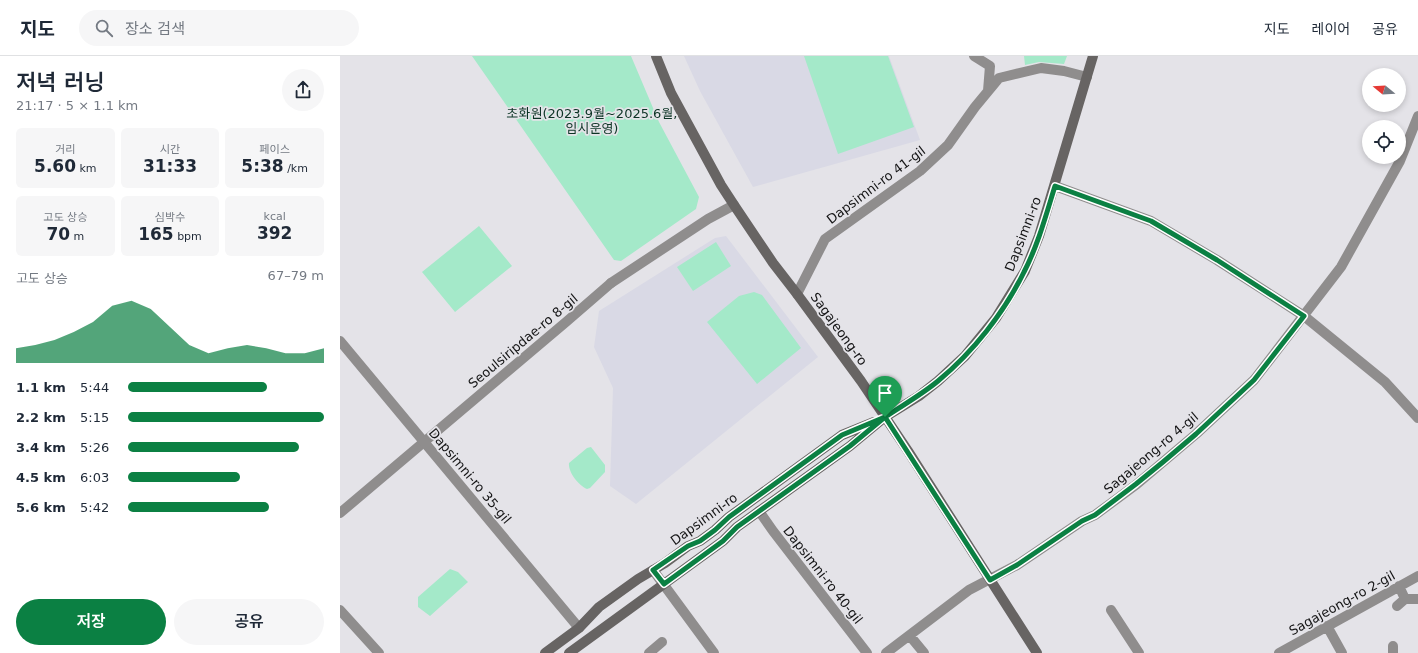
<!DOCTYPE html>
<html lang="ko">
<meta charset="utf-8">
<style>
body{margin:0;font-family:"DejaVu Sans","Noto Sans KR",sans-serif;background:#f6f6f7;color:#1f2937;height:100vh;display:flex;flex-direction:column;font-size:15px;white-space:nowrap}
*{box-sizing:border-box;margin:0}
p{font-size:13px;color:#747a83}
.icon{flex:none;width:22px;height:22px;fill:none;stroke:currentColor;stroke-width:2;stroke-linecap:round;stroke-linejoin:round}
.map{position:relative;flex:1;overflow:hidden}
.panel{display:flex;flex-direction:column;background:#fff;width:340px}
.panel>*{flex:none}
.needle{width:26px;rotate:288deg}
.tools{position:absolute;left:1022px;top:12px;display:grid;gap:8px}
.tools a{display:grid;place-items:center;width:44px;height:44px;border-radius:50%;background:#fff;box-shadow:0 2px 6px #0003;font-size:20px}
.pin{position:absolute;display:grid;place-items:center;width:34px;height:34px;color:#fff;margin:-41px -17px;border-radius:50% 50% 50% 0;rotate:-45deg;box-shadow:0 0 4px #0007}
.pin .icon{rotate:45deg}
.round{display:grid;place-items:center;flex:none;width:42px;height:42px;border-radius:21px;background:#f6f6f7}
.head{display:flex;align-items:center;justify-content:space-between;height:68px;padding:0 16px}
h1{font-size:22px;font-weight:600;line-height:30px}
.stats{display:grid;grid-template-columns:repeat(3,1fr);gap:6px;height:68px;padding:4px 16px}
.stats div{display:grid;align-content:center;border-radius:6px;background:#f6f6f7;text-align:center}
.stats b{font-size:17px;font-weight:600}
.stats small{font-size:11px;font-weight:400}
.stats p{font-size:11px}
.chart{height:112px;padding:8px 16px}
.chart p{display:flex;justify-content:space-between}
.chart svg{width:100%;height:72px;margin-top:4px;fill:#0b8043;opacity:.7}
.action{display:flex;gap:8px;margin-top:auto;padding:8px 16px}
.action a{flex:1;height:46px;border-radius:24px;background:#0b8043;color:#fff;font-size:16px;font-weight:600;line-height:46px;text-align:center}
.action a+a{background:#f6f6f7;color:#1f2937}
ul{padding:0 16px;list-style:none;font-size:13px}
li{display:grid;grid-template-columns:64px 48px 1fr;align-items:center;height:30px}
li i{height:10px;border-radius:5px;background:#0b8043}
header{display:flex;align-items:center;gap:24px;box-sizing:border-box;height:56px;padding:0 20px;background:#fff;border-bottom:1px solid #e0e1e3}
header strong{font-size:19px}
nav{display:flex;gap:22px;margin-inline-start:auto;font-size:14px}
.search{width:280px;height:36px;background:#f6f6f7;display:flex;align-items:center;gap:10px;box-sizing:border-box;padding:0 14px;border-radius:22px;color:#747a83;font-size:15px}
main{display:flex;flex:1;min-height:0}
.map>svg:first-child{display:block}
</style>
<header>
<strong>지도</strong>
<div class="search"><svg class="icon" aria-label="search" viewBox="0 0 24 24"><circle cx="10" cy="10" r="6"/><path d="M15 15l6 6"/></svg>장소 검색</div>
<nav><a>지도</a><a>레이어</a><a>공유</a></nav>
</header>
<main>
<section class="panel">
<div class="head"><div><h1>저녁 러닝</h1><p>21:17 · 5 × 1.1 km</p></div><a class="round"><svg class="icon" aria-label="share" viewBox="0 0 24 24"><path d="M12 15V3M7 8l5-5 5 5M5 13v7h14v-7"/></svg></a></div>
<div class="stats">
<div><p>거리</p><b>5.60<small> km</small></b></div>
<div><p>시간</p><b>31:33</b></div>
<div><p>페이스</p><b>5:38<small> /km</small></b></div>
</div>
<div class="stats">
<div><p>고도 상승</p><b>70<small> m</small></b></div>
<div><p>심박수</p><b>165<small> bpm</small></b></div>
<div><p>kcal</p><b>392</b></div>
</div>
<div class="chart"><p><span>고도 상승</span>67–79 m</p>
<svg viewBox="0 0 160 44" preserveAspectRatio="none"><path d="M0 44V35L10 33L20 30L30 25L40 19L50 9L60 6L70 11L80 22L90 33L100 38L110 35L120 33L130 35L140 38L150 38L160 35V44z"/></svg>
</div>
<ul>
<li><b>1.1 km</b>5:44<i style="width:71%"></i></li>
<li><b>2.2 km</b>5:15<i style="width:100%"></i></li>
<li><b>3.4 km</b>5:26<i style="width:87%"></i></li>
<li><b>4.5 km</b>6:03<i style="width:57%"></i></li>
<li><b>5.6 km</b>5:42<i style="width:72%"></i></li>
</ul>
<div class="action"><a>저장</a><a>공유</a></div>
</section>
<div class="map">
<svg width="1078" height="597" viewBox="0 0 1078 597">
<rect width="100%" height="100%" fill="#e4e3e8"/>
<!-- built -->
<path fill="#d9d9e5" d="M344,0H549L580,84L413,131L360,35Z
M386,180L478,301L296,448L270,430L273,332L254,291L259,255L375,182Z"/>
<!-- green -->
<path fill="#a4e9c9" d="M132,0H291L319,66L359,141L356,153L281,205L274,204Z
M464,0H548L574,71L498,98Z
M684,0H727L724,8L699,6L685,9Z
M139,170L172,210L115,256L82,216Z
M376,186L391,210L353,235L337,211Z
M414,236L422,239L461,292L417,328L367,266L399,240Z
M251,391L265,409V416L250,432L247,433C238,429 228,416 229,407L247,392Z
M110,513L118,516L128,526L90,560L78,551V541Z"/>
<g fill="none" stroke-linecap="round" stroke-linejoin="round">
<!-- minor -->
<path stroke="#8f8d8d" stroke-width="10" d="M634,0L650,10L648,35
M715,130L811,165L877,204L964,260L1045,326L1078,362
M457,238L485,183L580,115L608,89L635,51L659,22L701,12L724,15L747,21
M419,455L433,475L527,597
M0,457L226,266L271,227
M313,514L374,597
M1059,530L1065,543H1078
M1057,550L1065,543
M771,554L799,597
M987,570L1002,597
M570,580L584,597
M1053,590V597
M309,597L322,586
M546,597L629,534L677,509L742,465L755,459L797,428L856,378L914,324L1001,211L1060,105L1078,60
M939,597L1078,520"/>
<!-- tertiary -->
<path stroke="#8f8d8d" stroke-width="10" d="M271,227L368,163L394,149
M0,285L239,572
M0,554L39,597"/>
<!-- secondary -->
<path stroke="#676463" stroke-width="10" d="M316,0L331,37L381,129L394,149L433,207L457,238L521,325L568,395L697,597
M205,597L239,572L259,551L298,523L325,507L348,490L360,485L375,474L389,461L502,379L534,366
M229,597L383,485L397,471L510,390L545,361L579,340L598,325L625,300L656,262L685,215L699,180L753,0"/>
</g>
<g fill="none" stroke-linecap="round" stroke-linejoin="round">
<defs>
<path id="route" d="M545,361L510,390L397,471L383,485L324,528L313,514L348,490L360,485L375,474L389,461L502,379L545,361L650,524L677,509L742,465L755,459L796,428L823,406L856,378L914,324L964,260L877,204L811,165L715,130C706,159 698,189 684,216C664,257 633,296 598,325C581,339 563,349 545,361"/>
</defs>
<!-- route casing -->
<use href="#route" stroke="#fff" stroke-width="8"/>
<!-- route -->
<use href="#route" stroke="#0b8043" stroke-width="5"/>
</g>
<g text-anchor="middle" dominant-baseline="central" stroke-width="3.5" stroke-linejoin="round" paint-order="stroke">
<!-- park labels -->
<g font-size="13" fill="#0c3425" stroke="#e4e3e8">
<text x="252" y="57">초화원(2023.9월~2025.6월,<tspan x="252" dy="15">임시운영)</tspan></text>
</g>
<!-- street labels -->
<g font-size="13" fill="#141415" stroke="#e4e3e8">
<text transform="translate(536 129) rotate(-37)">Dapsimni-ro 41-gil</text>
<text transform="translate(683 178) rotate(-69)">Dapsimni-ro</text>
<text transform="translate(499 273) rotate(54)">Sagajeong-ro</text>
<text transform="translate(183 285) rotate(-40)">Seoulsiripdae-ro 8-gil</text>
<text transform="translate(811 397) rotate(-40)">Sagajeong-ro 4-gil</text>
<text transform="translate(130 420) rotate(50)">Dapsimni-ro 35-gil</text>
<text transform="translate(364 463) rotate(-36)">Dapsimni-ro</text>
<text transform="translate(483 519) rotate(52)">Dapsimni-ro 40-gil</text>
<text transform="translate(1002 547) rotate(-29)">Sagajeong-ro 2-gil</text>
</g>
</g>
</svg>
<div class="tools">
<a><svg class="needle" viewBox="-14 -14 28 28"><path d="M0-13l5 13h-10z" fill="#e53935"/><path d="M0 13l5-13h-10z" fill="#747a83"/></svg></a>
<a><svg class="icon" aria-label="locate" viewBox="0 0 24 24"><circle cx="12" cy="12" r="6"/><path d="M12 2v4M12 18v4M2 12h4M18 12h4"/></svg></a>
</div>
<div class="pin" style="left:545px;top:361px;background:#1e9e55"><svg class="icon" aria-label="arrive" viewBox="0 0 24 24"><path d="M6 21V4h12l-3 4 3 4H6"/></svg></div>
</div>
</main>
